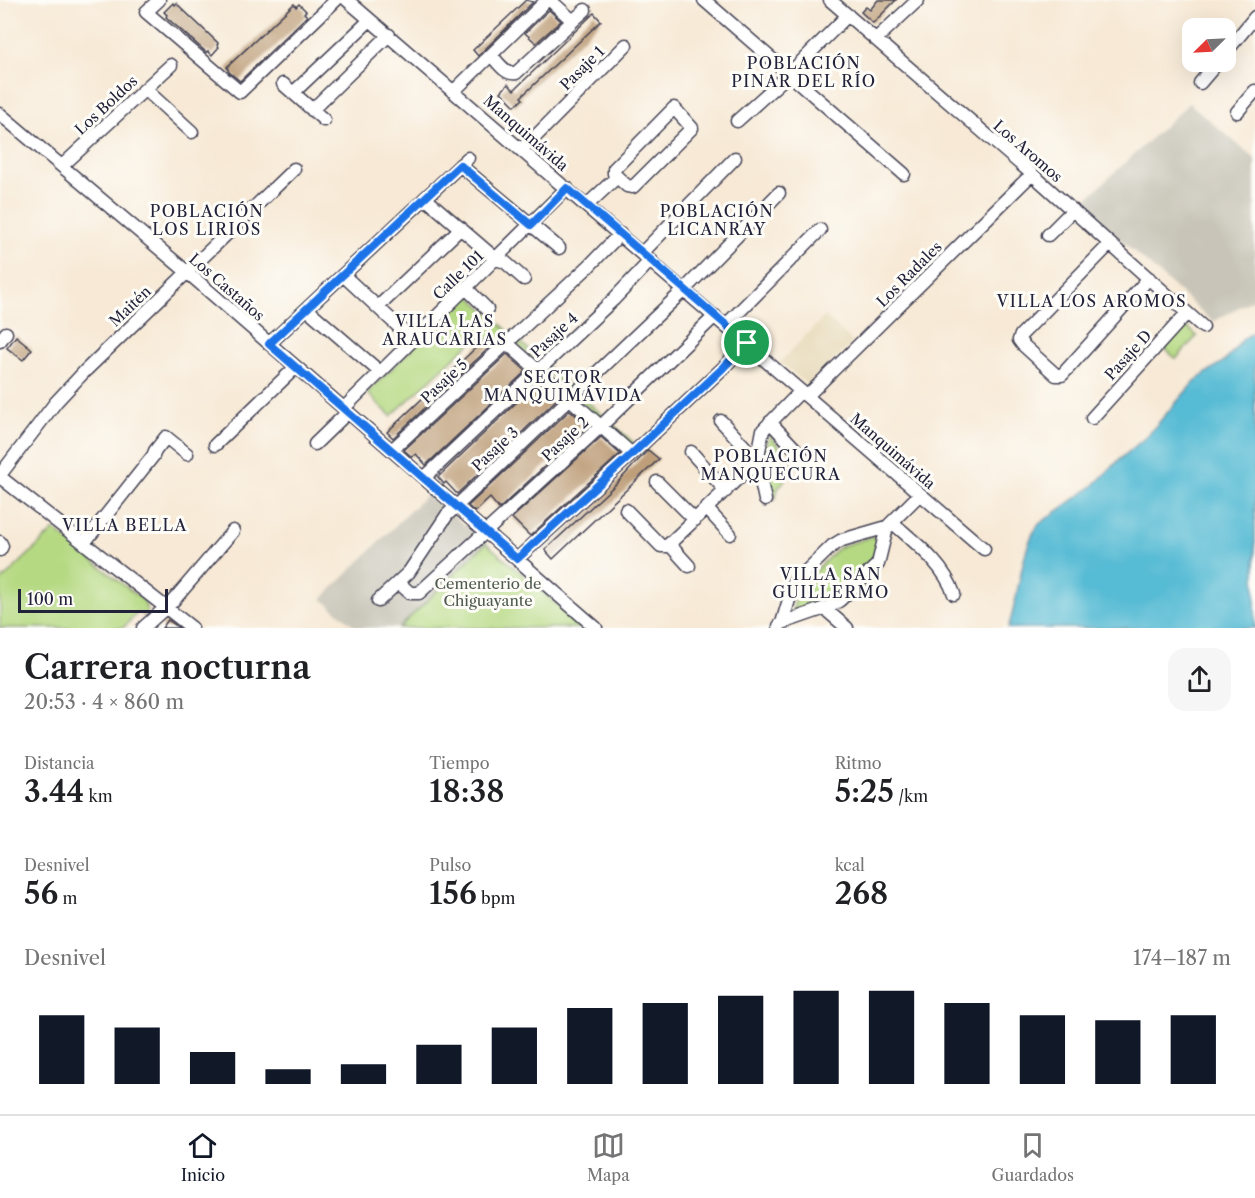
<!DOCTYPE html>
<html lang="es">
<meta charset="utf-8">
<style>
body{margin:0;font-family:"Libre Caslon Text",serif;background:#f6f6f6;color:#202124;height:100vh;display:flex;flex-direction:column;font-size:22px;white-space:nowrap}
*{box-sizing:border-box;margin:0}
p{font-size:20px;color:#757577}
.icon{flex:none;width:33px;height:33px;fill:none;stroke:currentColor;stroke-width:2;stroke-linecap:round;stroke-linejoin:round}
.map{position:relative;height:628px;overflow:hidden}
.panel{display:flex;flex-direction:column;background:#fff;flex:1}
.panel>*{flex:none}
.needle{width:39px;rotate:246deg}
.fabs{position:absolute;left:1182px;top:18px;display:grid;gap:12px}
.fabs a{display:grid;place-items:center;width:54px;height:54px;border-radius:12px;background:#fff;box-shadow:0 6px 24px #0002;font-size:30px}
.scale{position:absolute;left:18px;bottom:15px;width:150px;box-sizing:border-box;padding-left:6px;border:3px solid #22223b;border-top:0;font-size:16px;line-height:21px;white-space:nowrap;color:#22223b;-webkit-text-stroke:4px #fdfcf7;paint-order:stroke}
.pin{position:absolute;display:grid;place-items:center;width:51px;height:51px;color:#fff;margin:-26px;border:3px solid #fff;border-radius:50%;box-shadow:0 2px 6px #0007}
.round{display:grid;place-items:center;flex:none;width:63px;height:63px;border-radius:18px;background:#f6f6f6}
.head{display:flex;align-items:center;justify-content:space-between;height:102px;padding:0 24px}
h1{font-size:33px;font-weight:600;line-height:45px}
.metrics{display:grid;grid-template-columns:repeat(3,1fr);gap:9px;height:102px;padding:6px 24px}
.metrics div{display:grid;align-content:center}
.metrics b{font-size:30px;font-weight:600}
.metrics small{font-size:16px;font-weight:400}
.metrics p{font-size:16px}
.chart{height:168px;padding:12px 24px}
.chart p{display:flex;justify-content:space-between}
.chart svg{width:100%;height:108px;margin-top:6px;stroke:#111827;stroke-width:6}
.tabs{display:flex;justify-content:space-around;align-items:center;height:84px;border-top:2px solid #e0e0e0;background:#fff;font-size:16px;color:#757577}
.tabs a{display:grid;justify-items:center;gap:3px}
.tabs .on{color:#111827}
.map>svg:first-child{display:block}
</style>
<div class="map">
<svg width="1255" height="628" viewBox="0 0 1255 628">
<rect width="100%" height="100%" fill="#fdfcf7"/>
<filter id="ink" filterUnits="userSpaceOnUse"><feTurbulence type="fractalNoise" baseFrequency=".0167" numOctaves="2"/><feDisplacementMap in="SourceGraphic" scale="12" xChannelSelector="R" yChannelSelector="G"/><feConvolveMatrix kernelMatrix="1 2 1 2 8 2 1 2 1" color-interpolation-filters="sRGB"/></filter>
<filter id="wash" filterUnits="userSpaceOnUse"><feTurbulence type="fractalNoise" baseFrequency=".008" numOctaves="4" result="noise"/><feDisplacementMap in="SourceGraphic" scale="24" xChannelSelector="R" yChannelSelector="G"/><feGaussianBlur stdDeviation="1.35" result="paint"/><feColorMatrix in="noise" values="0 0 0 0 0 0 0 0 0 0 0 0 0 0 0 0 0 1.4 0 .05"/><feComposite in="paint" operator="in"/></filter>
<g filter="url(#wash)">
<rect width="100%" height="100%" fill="#f7e9d5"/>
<!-- built -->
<path fill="#e7daba" d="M825,316L853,342L808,385L780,362Z"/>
<!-- industrial -->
<path fill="#c8c4b8" d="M1189,103L1255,159V298L1213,322L1081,204Z
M427,494L486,543L399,628H357L322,599Z"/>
<!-- green -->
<path fill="#b5d982" stroke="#6c7e5e" stroke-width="1.5" d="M468,294L511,334L492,347L479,335L391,416L367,393Z
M1185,325L1197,336L1176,359L1164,348Z
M518,340L635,444L632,447L515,343Z
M770,435L795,467L778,488L775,500L759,470Z
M54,530L144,601L147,611L144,616L138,612L123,628H0V582Z
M880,534L873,561L834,599L791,614L800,586L837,549L842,546Z
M486,543L584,628H399Z"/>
<!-- water -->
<path fill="#56bbd4" stroke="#3c6e88" stroke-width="1.5" d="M1255,331V628H1008C1019,598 1021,546 1039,524L1093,486L1119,460L1147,436L1195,381L1227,359L1243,339Z"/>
<g id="blocks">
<!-- building -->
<path fill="#be9f7a" d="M526,0L533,2L478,56L473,50Z
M878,0H896L873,23L861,12L866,7L870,10Z
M173,3L175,5L176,3L218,43L217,45L219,47L212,55L208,51L206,52L166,17L167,15L164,12Z
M294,4L296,7L299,4L306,11L304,13L307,16L240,81L229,72L227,67Z
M549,10L561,21L536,43L525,33Z
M594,13L601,21L521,97L523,99L515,106L501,92L508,84L514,90Z
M16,336L32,349L23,360L7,348Z
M484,340L490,347L393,438L387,432Z
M507,354L526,371L426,465L416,454L412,457L404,450Z
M538,382L557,399L457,494L446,482L444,484L438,477Z
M570,410L588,426L499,509L490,498L475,512L468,506Z
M601,437L620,454L530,536L512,518Z
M648,450L659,459L553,559L545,550L615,485Z
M168,620L179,628H162Z"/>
</g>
</g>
<g filter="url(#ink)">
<use href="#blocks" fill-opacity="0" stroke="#424052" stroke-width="1.5"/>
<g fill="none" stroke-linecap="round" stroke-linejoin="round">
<defs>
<path id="minor" d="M159,0L146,12L240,92L336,0
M347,0L984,549
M550,0L573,21
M704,0L904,174
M830,0L1032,174L1203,327
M876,39L918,0
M1226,52L1255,17
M491,55C498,62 505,75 516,73L585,10
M1200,83L1218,62
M283,84L324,120
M145,89L192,132
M454,91L547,0
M293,93L370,20
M674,108L692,128L633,187L627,186L614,174V169Z
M312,110L389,35
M1237,112L1255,91
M0,114L187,272L596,628
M737,121L789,74L848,15
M521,149L531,141L626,45
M460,165L559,248
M62,166L171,65
M425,198L496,259L505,262L524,279
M587,205L617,177
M1048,235L1073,210
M1110,244L1021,335L1019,340L1022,344L1056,375H1062L1149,278
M642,253L735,158
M343,275L413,340
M467,289L487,309
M378,307L461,228
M307,309L380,372
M726,325L820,230
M0,341L6,333
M507,343L632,454
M269,344L468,158
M807,396L1032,174
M344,408L567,188
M1092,418L1187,313
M721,421L757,460
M770,422L814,469
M315,444L348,412
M215,445L296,367
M392,450L589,266L620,234
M691,452L726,491
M753,464L760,477L765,500
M0,475L56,402L85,371L294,169
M0,477L192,628
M424,478L613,300L651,260
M657,482L695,520
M707,509L730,534
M626,510L661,546H667L753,464L758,456L763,430L801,391
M892,522C914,542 944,564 954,594
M0,542L2,546L0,550
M84,543L153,456L155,451L166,437L187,454
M669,544L689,566
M517,559L632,454L723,368L747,343
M398,582L410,593H419L601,426L715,316
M378,601L409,572L447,515L684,290L779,193
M825,609L847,628
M782,623L794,583L832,546L842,540L887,527L920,494
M779,626L782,623L831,606L840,600L878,564L887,527
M143,628L173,601L233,531"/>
</defs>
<!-- minor casing -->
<use href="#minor" stroke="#424052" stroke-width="15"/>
<!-- minor -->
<use href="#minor" stroke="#fff" stroke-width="12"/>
</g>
</g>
<g fill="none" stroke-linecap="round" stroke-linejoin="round" filter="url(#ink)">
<defs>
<path id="route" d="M460,165L531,225L567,188L747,343L723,368L632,454L517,559L269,344Z"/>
</defs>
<!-- route casing -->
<use href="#route" stroke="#fff" stroke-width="12"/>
<!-- route -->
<use href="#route" stroke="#1a73e8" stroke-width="8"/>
</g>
<g text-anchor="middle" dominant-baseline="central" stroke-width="6" stroke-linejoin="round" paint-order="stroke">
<!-- street labels -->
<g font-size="15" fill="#22223b" stroke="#fdfcf7">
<text transform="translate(582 68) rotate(-45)">Pasaje 1</text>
<text transform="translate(106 105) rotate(-43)">Los Boldos</text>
<text transform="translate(526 133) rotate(41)">Manquimávida</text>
<text transform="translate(1028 151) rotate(41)">Los Aromos</text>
<text transform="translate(909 274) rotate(-45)">Los Radales</text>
<text transform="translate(458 275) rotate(-44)">Calle 101</text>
<text transform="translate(227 287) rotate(41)">Los Castaños</text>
<text transform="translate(130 306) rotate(-44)">Maitén</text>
<text transform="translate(554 335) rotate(-43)">Pasaje 4</text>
<text transform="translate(1128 355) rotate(-48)">Pasaje D</text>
<text transform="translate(444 381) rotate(-43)">Pasaje 5</text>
<text transform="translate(565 439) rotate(-43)">Pasaje 2</text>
<text transform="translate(495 449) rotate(-43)">Pasaje 3</text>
<text transform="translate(893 451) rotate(41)">Manquimávida</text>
</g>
<!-- park labels -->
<g font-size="15" fill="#4e5950" stroke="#fdfcf7">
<text x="488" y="583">Cementerio de<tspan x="488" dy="17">Chiguayante</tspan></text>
</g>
<!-- neighbourhood labels -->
<g font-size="16" letter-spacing="1.5" fill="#22223b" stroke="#fdfcf7">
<text x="804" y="63">POBLACIÓN<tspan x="804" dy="18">PINAR DEL RÍO</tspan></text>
<text x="207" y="211">POBLACIÓN<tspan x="207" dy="18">LOS LIRIOS</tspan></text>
<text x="717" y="211">POBLACIÓN<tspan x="717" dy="18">LICANRAY</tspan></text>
<text x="1092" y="301">VILLA LOS AROMOS</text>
<text x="445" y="321">VILLA LAS<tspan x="445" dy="18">ARAUCARIAS</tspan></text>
<text x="563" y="377">SECTOR<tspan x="563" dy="18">MANQUIMÁVIDA</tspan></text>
<text x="771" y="456">POBLACIÓN<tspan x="771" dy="18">MANQUECURA</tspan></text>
<text x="125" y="525">VILLA BELLA</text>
<text x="831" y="574">VILLA SAN<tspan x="831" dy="18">GUILLERMO</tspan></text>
</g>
</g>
</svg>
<div class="fabs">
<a><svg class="needle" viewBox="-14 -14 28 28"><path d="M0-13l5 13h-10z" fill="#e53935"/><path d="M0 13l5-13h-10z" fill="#757577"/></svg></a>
</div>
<div class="scale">100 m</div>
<div class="pin" style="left:747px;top:343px;background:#1e9e55"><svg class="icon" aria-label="arrive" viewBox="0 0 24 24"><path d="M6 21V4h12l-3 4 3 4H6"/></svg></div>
</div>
<section class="panel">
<div class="head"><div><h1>Carrera nocturna</h1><p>20:53 · 4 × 860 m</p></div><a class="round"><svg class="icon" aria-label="share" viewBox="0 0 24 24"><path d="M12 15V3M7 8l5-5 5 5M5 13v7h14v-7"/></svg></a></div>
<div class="metrics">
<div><p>Distancia</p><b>3.44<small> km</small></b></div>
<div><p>Tiempo</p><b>18:38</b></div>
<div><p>Ritmo</p><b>5:25<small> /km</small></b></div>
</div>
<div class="metrics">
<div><p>Desnivel</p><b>56<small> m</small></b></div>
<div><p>Pulso</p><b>156<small> bpm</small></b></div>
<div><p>kcal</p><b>268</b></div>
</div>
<div class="chart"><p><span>Desnivel</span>174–187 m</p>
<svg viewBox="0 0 160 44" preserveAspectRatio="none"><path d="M5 44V16M15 44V21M25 44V31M35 44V38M45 44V36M55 44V28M65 44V21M75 44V13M85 44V11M95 44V8M105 44V6M115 44V6M125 44V11M135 44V16M145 44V18M155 44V16"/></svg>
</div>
</section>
<nav class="tabs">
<a class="on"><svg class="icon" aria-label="home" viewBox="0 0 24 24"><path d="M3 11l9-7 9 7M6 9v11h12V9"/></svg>Inicio</a>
<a><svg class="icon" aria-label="map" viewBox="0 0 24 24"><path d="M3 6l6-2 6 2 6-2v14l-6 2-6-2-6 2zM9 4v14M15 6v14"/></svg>Mapa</a>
<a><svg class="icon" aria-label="saved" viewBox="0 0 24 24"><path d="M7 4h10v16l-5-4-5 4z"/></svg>Guardados</a>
</nav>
